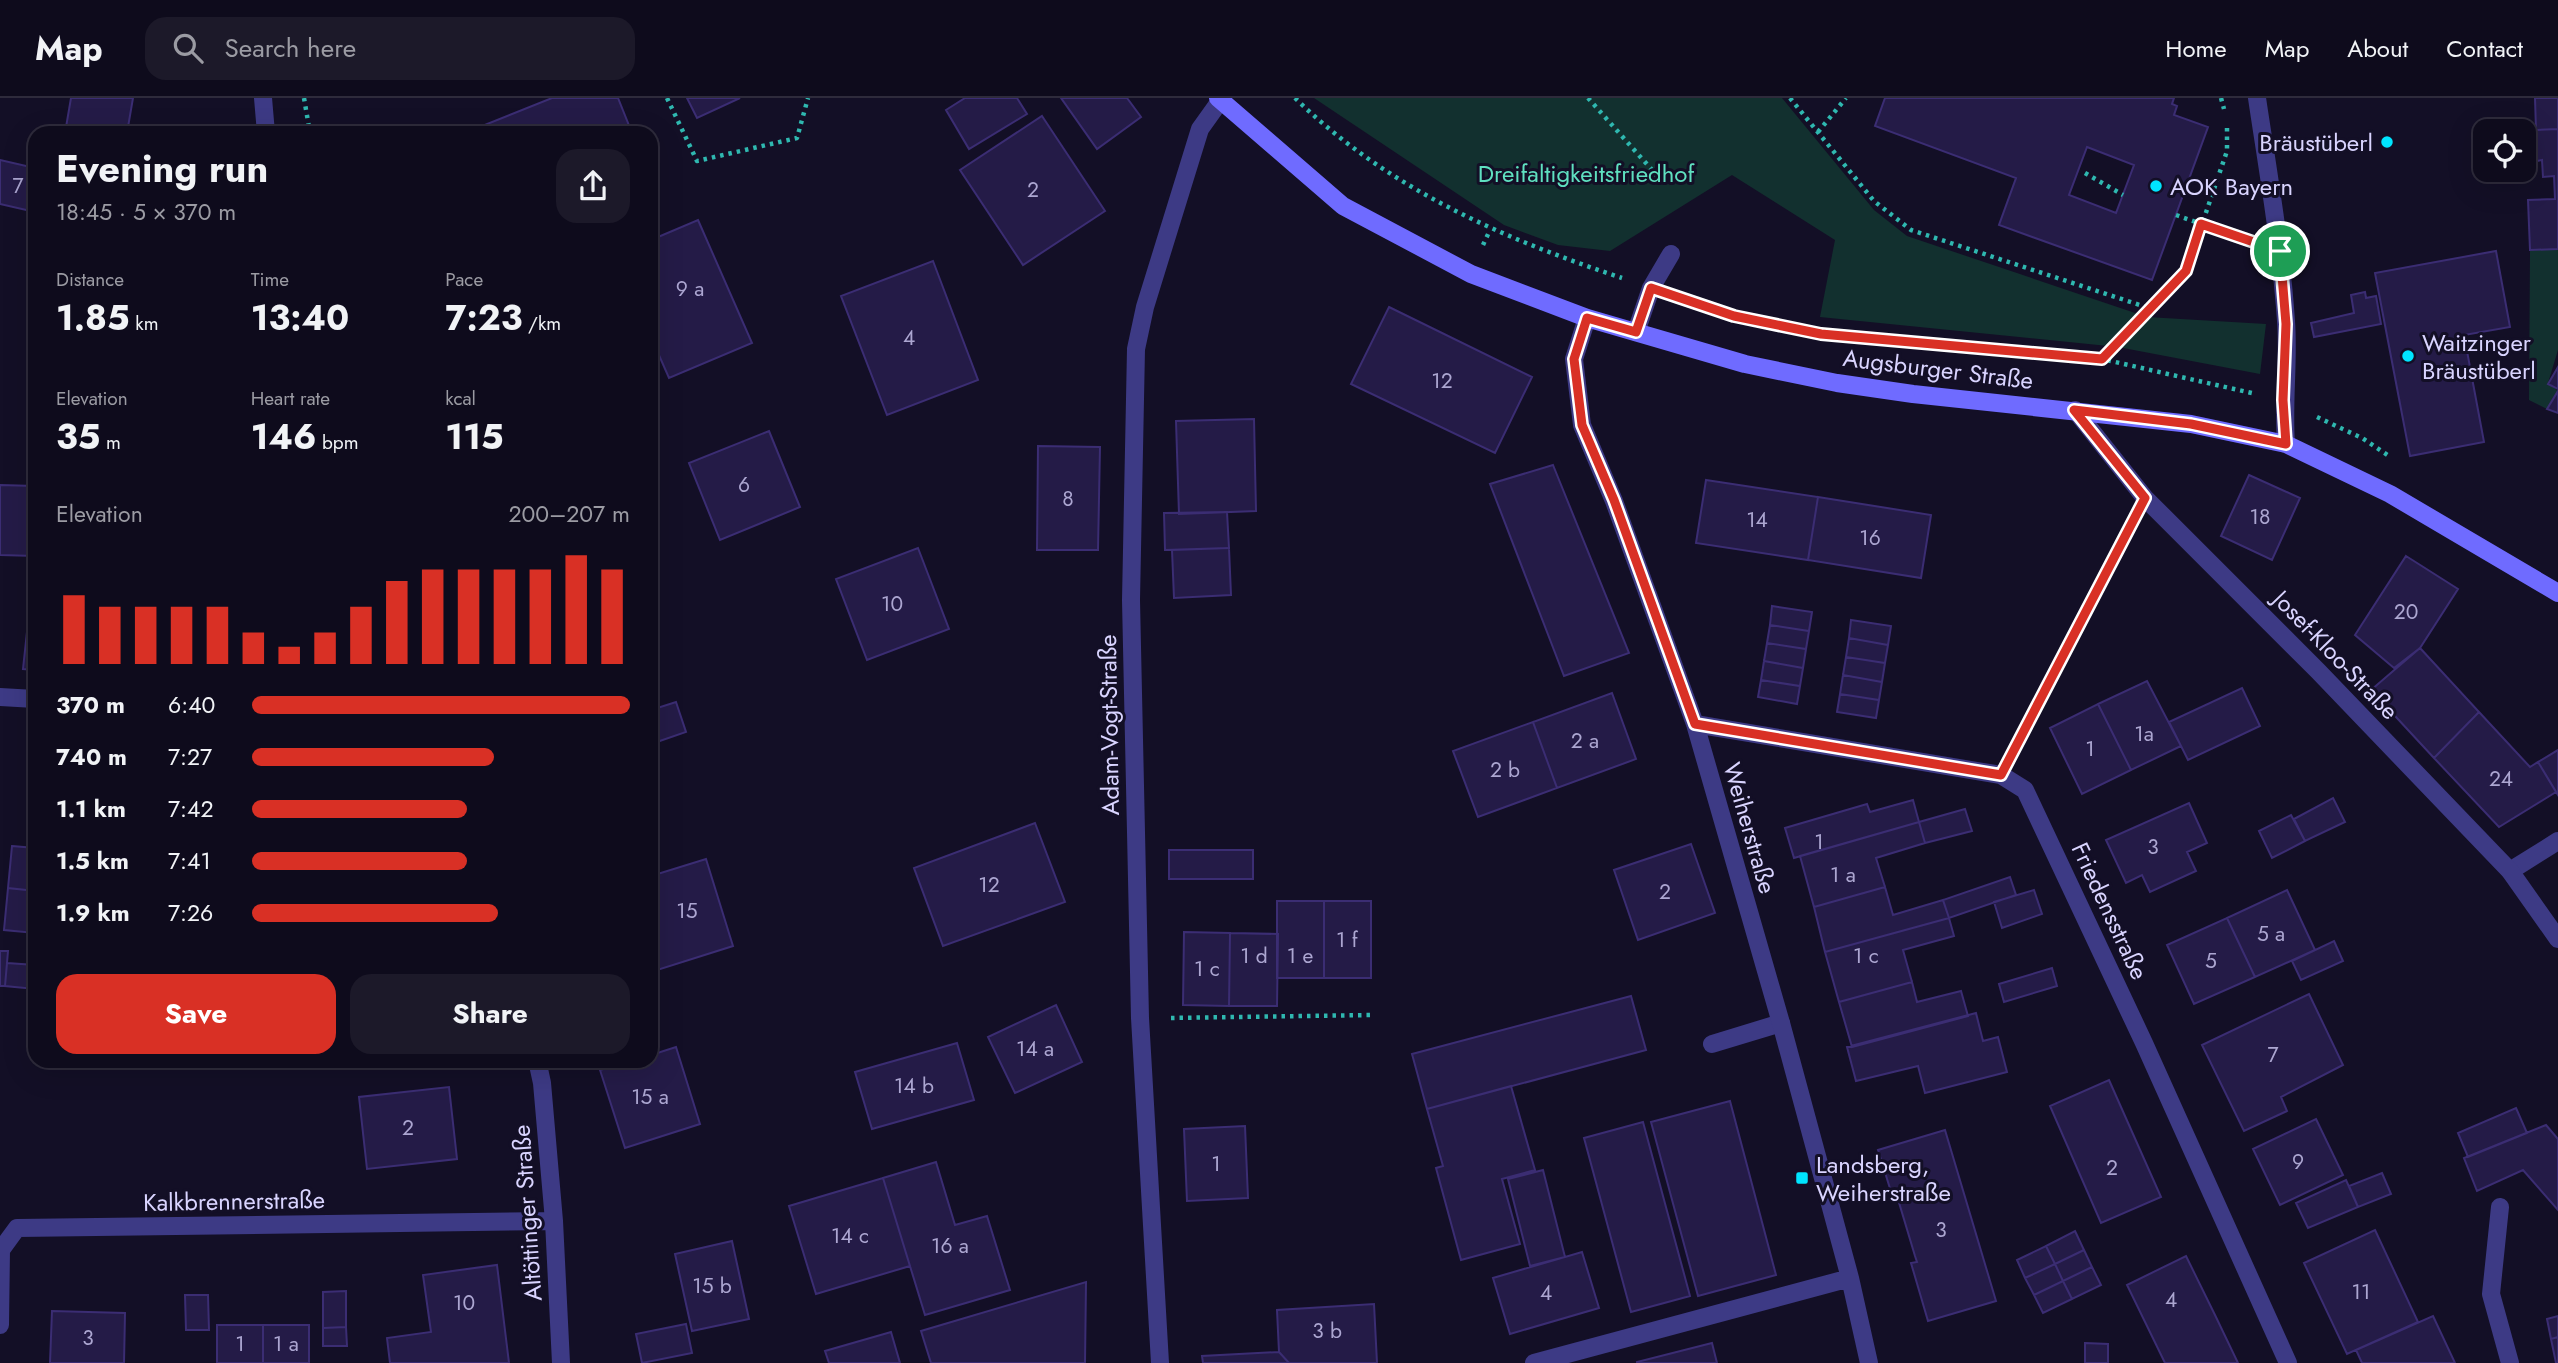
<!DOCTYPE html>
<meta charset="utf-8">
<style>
body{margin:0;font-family:Jost,sans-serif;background:#1c1929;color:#f1f3f6;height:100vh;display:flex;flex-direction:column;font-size:26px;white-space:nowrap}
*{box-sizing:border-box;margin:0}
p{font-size:23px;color:#9b9ba3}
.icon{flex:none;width:38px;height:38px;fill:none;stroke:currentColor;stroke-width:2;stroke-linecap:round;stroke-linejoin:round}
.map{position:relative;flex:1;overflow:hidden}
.panel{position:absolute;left:28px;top:28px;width:630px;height:942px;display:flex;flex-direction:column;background:#0e0b1c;border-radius:21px;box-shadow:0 7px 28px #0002,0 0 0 2px #2e2b3b}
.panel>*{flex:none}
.fabs{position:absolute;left:2473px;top:21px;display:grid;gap:14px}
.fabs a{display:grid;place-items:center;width:63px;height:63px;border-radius:14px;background:#0e0b1c;box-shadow:0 7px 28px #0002,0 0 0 2px #2e2b3b;font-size:35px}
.pin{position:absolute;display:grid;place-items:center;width:60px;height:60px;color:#fff;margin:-30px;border:4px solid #fff;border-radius:50%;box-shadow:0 2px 7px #0007}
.round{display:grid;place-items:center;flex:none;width:74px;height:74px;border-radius:21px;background:#1c1929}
.overview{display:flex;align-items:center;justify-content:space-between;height:119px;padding:0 28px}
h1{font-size:38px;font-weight:700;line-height:52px}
.figures{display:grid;grid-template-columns:repeat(3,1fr);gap:10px;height:119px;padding:7px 28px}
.figures div{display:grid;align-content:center}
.figures b{font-size:35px;font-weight:700}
.figures small{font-size:19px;font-weight:400}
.figures p{font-size:19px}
.chart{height:196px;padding:14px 28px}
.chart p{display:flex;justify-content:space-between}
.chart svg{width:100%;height:126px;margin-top:7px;stroke:#d93025;stroke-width:6}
.cta{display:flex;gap:14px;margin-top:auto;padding:14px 28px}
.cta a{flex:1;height:80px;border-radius:21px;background:#d93025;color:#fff;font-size:28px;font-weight:700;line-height:80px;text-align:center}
.cta a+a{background:#1c1929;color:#f1f3f6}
ul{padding:0 28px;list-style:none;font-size:23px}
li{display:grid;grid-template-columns:112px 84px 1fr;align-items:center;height:52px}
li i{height:18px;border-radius:9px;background:#d93025}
header{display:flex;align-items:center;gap:42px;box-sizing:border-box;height:98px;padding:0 35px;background:#0e0b1c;border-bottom:2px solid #2e2b3b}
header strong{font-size:33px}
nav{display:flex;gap:38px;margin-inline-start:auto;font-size:24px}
.search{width:490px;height:63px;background:#1c1929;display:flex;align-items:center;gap:18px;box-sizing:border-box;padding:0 24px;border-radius:21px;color:#9b9ba3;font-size:26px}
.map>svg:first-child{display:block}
</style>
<header>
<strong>Map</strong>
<div class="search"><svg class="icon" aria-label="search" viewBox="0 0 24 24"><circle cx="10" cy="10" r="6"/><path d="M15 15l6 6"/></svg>Search here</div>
<nav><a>Home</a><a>Map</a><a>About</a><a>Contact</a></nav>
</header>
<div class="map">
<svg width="2558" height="1265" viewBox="0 0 2558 1265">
<rect width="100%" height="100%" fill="#130f26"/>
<!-- green -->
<path fill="#12302f" d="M1314,0H1782L1874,112L1907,138L2147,219L2266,226L2260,276L2118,249L1820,219L1835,142L1732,77L1610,153L1558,147L1504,127Z
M2558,151V252L2548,285L2558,293L2547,311L2529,302L2530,152Z"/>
<!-- building -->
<path fill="#241b47" stroke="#3b2d73" stroke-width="2" fill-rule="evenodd" d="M71,0H133L127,35H65Z
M552,0H618L632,35H485L482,28Z
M687,0H740L697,20Z
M965,0H1017L1027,16L969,51L946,12Z
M1061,0H1127L1141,19L1097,51Z
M1885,0H2174L2172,6L2177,8L2174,17L2208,29L2152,182L1999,127L2016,80L1875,28ZM2087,49L2134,67L2116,115L2069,97Z
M2535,0H2558V31L2536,32Z
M1042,18L1105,113L1023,167L960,72Z
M2558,31V151L2530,152L2528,102L2555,101L2554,78L2543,79L2542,62L2537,63L2536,32Z
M0,62L35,70V114L0,106Z
M698,122L752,245L669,280L651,239V142Z
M2496,153L2510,229L2464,237L2484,344L2410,358L2375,175Z
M933,163L978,282L887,317L841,198Z
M2365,194L2366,200L2376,198L2381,226L2314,239L2311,225L2354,215L2351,197Z
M1389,209L1532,279L1495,355L1351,286Z
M2558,269V291L2548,286Z
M2558,293V315L2547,311Z
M1254,321L1256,413L1179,416L1176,323Z
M769,333L800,409L720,442L689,365Z
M1038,348L1100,349L1098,452H1037Z
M1553,367L1629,555L1564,578L1490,386Z
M2249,377L2300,400L2272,462L2221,438Z
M1706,382L1818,399L1808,462L1696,445Z
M0,387L35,388V458L0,457Z
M1818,399L1931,417L1921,480L1808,462Z
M1227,414L1229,450L1165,452L1164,415Z
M918,450L949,531L867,562L836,481Z
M1229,450L1231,497L1174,500L1172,452Z
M2406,458L2458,491L2420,550L2394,570L2355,537Z
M30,506H35V572L23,571Z
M1772,508L1812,514L1809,533L1770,527Z
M1851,522L1891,528L1888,547L1849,540Z
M1770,527L1809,533L1806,551L1767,545Z
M1849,540L1888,547L1885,565L1846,559Z
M1767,545L1806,551L1803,570L1764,563Z
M2420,550L2479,614L2434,660L2371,592Z
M1846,559L1885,565L1882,584L1843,577Z
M1764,563L1803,570L1800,588L1761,582Z
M1843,577L1882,584L1879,602L1840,596Z
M1761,582L1800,588L1797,606L1758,599Z
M2147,583L2181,648L2131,672L2098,606Z
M2242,590L2260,628L2188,662L2169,624Z
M1612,595L1636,661L1557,690L1533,624Z
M1840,596L1879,602L1876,620L1837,614Z
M676,604L686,634L651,646V612Z
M2098,606L2131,672L2082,696L2050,630Z
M2479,614L2530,669L2538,664L2556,694L2499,729L2434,660Z
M1533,624L1557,690L1478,719L1453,653Z
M2558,652V697L2538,664Z
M2333,700L2345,724L2305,743L2294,721Z
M1913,702L1919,724L1794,760L1785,730L1867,706L1870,714Z
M2189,705L2207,745L2187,754L2196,773L2150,794L2142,777L2126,785L2106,742Z
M1965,711L1972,733L1925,745L1919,724Z
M2291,717L2305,743L2272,760L2259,733Z
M1919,724L1925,745L1876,760L1885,789L1814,809L1800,758Z
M1035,725L1065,804L943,848L914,770Z
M1691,746L1715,815L1638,842L1614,772Z
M12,748L35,750V793L8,790Z
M1169,752H1253V781H1169Z
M706,761L733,848L651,874V778Z
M2010,779L2016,797L1949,820L1943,802Z
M1885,789L1893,817L1943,802L1949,820L1825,854L1814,809Z
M8,790L35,793V835L4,832Z
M2034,792L2042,816L2002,830L1994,804Z
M2287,792L2315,852L2255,879L2227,820Z
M1277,803H1324V880H1277Z
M1324,803H1371V880H1324Z
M1949,820L1954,838L1903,852L1912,884L1839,904L1825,854Z
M2227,820L2255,879L2194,906L2167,847Z
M1184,834L1230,835L1229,908L1183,907Z
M1230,835L1278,836L1277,908H1229Z
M2334,843L2343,863L2301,882L2292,863Z
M0,853H8L5,888H0Z
M7,865L35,867V891L5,888Z
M2052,870L2057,888L2004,904L1999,886Z
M1912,884L1917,904L1961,893L1968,918L1852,949L1839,904Z
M2309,896L2343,967L2281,999L2287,1013L2244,1033L2202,947Z
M1631,898L1646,952L1427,1011L1412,956Z
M1056,907L1082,964L1015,995L988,939Z
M1976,915L1983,943L1998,939L2007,974L1925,995L1918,968L1856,983L1847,949Z
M957,945L974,1002L872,1031L855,974Z
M676,949L700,1026L625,1050L600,972L632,962H651V957Z
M2109,982L2161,1099L2101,1125L2050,1008Z
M1511,988L1535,1072L1502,1081L1520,1146L1461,1162L1436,1070L1443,1068L1427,1011Z
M449,989L457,1061L367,1071L359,999Z
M1730,1003L1776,1177L1698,1198L1651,1024Z
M2516,1010L2527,1035L2468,1059L2458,1035Z
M2316,1021L2343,1077L2280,1107L2253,1051Z
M1643,1024L1690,1198L1631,1214L1584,1040Z
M2546,1027L2558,1041V1112L2523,1072L2477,1093L2464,1060Z
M1245,1028L1248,1100L1187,1103L1184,1031Z
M1945,1032L1996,1203L1928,1223L1911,1165L1917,1164L1915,1158L1897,1098L1893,1100L1878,1052Z
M936,1064L955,1127L987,1118L1010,1192L925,1217L883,1080Z
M1543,1072L1565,1159L1530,1168L1508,1081Z
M2382,1075L2391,1096L2358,1109L2349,1088Z
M883,1080L910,1168L816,1196L789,1108Z
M2346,1082L2358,1109L2308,1130L2296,1105Z
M2375,1132L2418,1224L2347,1256L2304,1165Z
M2075,1133L2084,1152L2055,1166L2046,1148Z
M732,1143L749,1221L692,1233L675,1156Z
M2046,1148L2055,1166L2025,1180L2017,1162Z
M2084,1152L2092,1169L2063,1183L2055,1166Z
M1582,1154L1599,1210L1510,1236L1493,1180Z
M2186,1158L2215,1217L2238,1265H2165L2127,1187Z
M2055,1166L2063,1183L2034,1197L2025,1180Z
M497,1167L509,1265H390L387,1240L431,1234L423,1177Z
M2092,1169L2101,1187L2072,1201L2063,1183Z
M2063,1183L2072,1201L2043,1215L2034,1197Z
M1086,1184L1085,1265H931L921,1233Z
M346,1193V1229L323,1230V1194Z
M185,1197H208L209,1232H186Z
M1374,1206L1377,1265H1289L1279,1254L1277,1212Z
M52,1213L125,1215L124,1265H50Z
M2433,1218L2455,1265H2362L2356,1252Z
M2558,1218V1239L2551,1241L2547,1221Z
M686,1226L692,1255L642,1265L636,1236Z
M217,1227H263V1265H217Z
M263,1227H309V1265H263Z
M346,1229L347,1248H323V1230Z
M891,1234L900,1265H829L825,1253Z
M2558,1239V1265H2556L2551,1241Z
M1712,1245L1717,1265H1637V1264Z
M2085,1245L2108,1246V1265H2085Z
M1279,1254L1289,1265H1203L1202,1258Z"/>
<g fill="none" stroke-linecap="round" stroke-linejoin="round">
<!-- path -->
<path stroke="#2fb8b0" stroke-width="4.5" stroke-dasharray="3.5 5" stroke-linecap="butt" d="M304,0L310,35
M667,0L697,63L797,40L808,0
M1295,0C1387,90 1501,140 1622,180
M1588,0L1661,82
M1790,0L1874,103L1911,132L2149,210L2186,173L2227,53V30
M2221,0L2224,11
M1818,34L1846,0
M2085,75L2123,97
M2176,117L2246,142
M1483,147L1490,132
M1680,200L1734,218L1821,236L2102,261L2256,296
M2102,261L2149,210
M2317,319L2362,340L2389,358
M2014,651L2130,429
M1171,920L1370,917"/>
<!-- lane -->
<path stroke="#3d3a85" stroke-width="18" d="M1636,234L1651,190L1671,156
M2510,773L2558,743
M1712,946L1781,925
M2500,1109L2491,1196L2510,1265"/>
<!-- street -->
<path stroke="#3d3a85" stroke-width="18" d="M263,0L266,35
M2257,0C2268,74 2281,148 2286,223C2289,263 2283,304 2286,346
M1587,220L1574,261L1582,327L1614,403L1695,626L1781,925L1850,1180L1869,1265
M2075,312L2145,400L2318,573L2510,773L2558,841
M0,599L35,601
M1695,626L2001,677L2025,692L2144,945L2288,1265
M537,962L542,985L554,1123L561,1265
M0,1227L1,1152L17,1130L554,1123
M1160,1265L1140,920L1131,502L1136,251L1145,209L1200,31L1220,3
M1534,1265L1850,1180"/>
<!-- secondary -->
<path stroke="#6f6bff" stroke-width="18" d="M1218,0L1343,108L1471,176L1587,220L1745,266L1837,285L1913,296L2191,326L2286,346L2390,396L2558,495"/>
</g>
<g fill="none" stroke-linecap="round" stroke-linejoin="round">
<defs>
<path id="route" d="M2201,126L2280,153L2286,226L2283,302L2286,346L2191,326L2074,312L2145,400L2001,677L1695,626L1614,402L1582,327L1574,261L1587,220L1636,234L1651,190L1734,218L1821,236L2102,261L2186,173Z"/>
</defs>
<!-- route casing -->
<use href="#route" stroke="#fff" stroke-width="14"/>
<!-- route -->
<use href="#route" stroke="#d93025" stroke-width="9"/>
</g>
<!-- markers -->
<g fill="#00e5ff" stroke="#130f26" stroke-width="2.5">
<circle cx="2387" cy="44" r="7"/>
<circle cx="2156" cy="88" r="7"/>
<circle cx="2408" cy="258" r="7"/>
<rect x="1795" y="1073" width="14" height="14" rx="3.5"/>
</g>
<g text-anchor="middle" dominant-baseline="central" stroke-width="6" stroke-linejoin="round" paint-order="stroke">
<!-- number labels -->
<g font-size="21" fill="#aca6d1">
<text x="18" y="88">7</text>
<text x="1033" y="92">2</text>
<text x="690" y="191">9 a</text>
<text x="909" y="240">4</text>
<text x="1442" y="283">12</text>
<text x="744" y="387">6</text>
<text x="1068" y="401">8</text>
<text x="2260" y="419">18</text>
<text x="1757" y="422">14</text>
<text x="1870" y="440">16</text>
<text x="892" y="506">10</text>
<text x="2406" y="514">20</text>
<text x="2144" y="636">1a</text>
<text x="1585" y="643">2 a</text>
<text x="2090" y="651">1</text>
<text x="1505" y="672">2 b</text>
<text x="2501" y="681">24</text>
<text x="1819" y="744">1</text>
<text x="2153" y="749">3</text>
<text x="1843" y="777">1 a</text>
<text x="989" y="787">12</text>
<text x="1665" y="794">2</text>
<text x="687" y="813">15</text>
<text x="2271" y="836">5 a</text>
<text x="1347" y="842">1 f</text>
<text x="1254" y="858">1 d</text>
<text x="1300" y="858">1 e</text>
<text x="1866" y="858">1 c</text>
<text x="2211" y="863">5</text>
<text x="1207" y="871">1 c</text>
<text x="1035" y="951">14 a</text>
<text x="2273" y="957">7</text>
<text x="914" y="988">14 b</text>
<text x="650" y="999">15 a</text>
<text x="408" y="1030">2</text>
<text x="2298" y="1064">9</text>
<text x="1216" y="1066">1</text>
<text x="2112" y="1070">2</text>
<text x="1941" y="1132">3</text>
<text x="850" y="1138">14 c</text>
<text x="950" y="1148">16 a</text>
<text x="712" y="1188">15 b</text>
<text x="2361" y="1194">11</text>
<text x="1546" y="1195">4</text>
<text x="2171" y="1202">4</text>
<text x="464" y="1205">10</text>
<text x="1327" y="1233">3 b</text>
<text x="88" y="1240">3</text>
<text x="240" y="1246">1</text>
<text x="286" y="1246">1 a</text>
</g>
<!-- poi labels -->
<g font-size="24" fill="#d9d4ff" stroke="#130f26" text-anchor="start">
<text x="2373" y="44" text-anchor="end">Bräustüberl</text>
<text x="2170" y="88">AOK Bayern</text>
<text x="2422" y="244">Waitzinger<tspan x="2422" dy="28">Bräustüberl</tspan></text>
<text x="1816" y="1066">Landsberg,<tspan x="1816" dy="28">Weiherstraße</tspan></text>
</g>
<!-- park labels -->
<g font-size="24" fill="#5fe0c0" stroke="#130f26">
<text x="1586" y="75">Dreifaltigkeitsfriedhof</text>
</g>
<!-- street labels -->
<g font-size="24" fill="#d9d4ff" stroke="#130f26">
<text transform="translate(1938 271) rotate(7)">Augsburger Straße</text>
<text transform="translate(2336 557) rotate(46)">Josef-Kloo-Straße</text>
<text transform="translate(1109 627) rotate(-91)">Adam-Vogt-Straße</text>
<text transform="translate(1750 730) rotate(74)">Weiherstraße</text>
<text transform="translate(2110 813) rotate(65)">Friedensstraße</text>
<text transform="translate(234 1103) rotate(-1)">Kalkbrennerstraße</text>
<text transform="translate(527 1115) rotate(-94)">Altöttinger Straße</text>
</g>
</g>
</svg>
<div class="fabs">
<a><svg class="icon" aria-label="locate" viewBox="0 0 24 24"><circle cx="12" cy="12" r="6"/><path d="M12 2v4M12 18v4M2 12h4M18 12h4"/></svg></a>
</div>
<div class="pin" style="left:2280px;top:153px;background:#1e9e55"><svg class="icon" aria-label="arrive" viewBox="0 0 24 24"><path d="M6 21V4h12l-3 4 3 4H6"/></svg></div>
<section class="panel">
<div class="overview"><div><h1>Evening run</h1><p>18:45 · 5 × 370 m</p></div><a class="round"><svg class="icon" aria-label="share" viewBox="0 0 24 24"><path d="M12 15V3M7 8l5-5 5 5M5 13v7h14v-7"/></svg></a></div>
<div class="figures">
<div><p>Distance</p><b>1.85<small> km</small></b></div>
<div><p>Time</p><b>13:40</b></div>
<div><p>Pace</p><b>7:23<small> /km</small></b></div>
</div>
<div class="figures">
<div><p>Elevation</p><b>35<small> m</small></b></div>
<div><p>Heart rate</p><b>146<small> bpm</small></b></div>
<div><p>kcal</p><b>115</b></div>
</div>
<div class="chart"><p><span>Elevation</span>200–207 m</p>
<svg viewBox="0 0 160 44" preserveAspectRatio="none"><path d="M5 44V20M15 44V24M25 44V24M35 44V24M45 44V24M55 44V33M65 44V38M75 44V33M85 44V24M95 44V15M105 44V11M115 44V11M125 44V11M135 44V11M145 44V6M155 44V11"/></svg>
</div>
<ul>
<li><b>370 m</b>6:40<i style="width:100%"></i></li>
<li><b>740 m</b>7:27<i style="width:64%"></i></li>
<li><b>1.1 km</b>7:42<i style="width:57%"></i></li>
<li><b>1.5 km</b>7:41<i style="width:57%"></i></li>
<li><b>1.9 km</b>7:26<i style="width:65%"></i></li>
</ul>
<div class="cta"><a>Save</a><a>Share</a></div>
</section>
</div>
